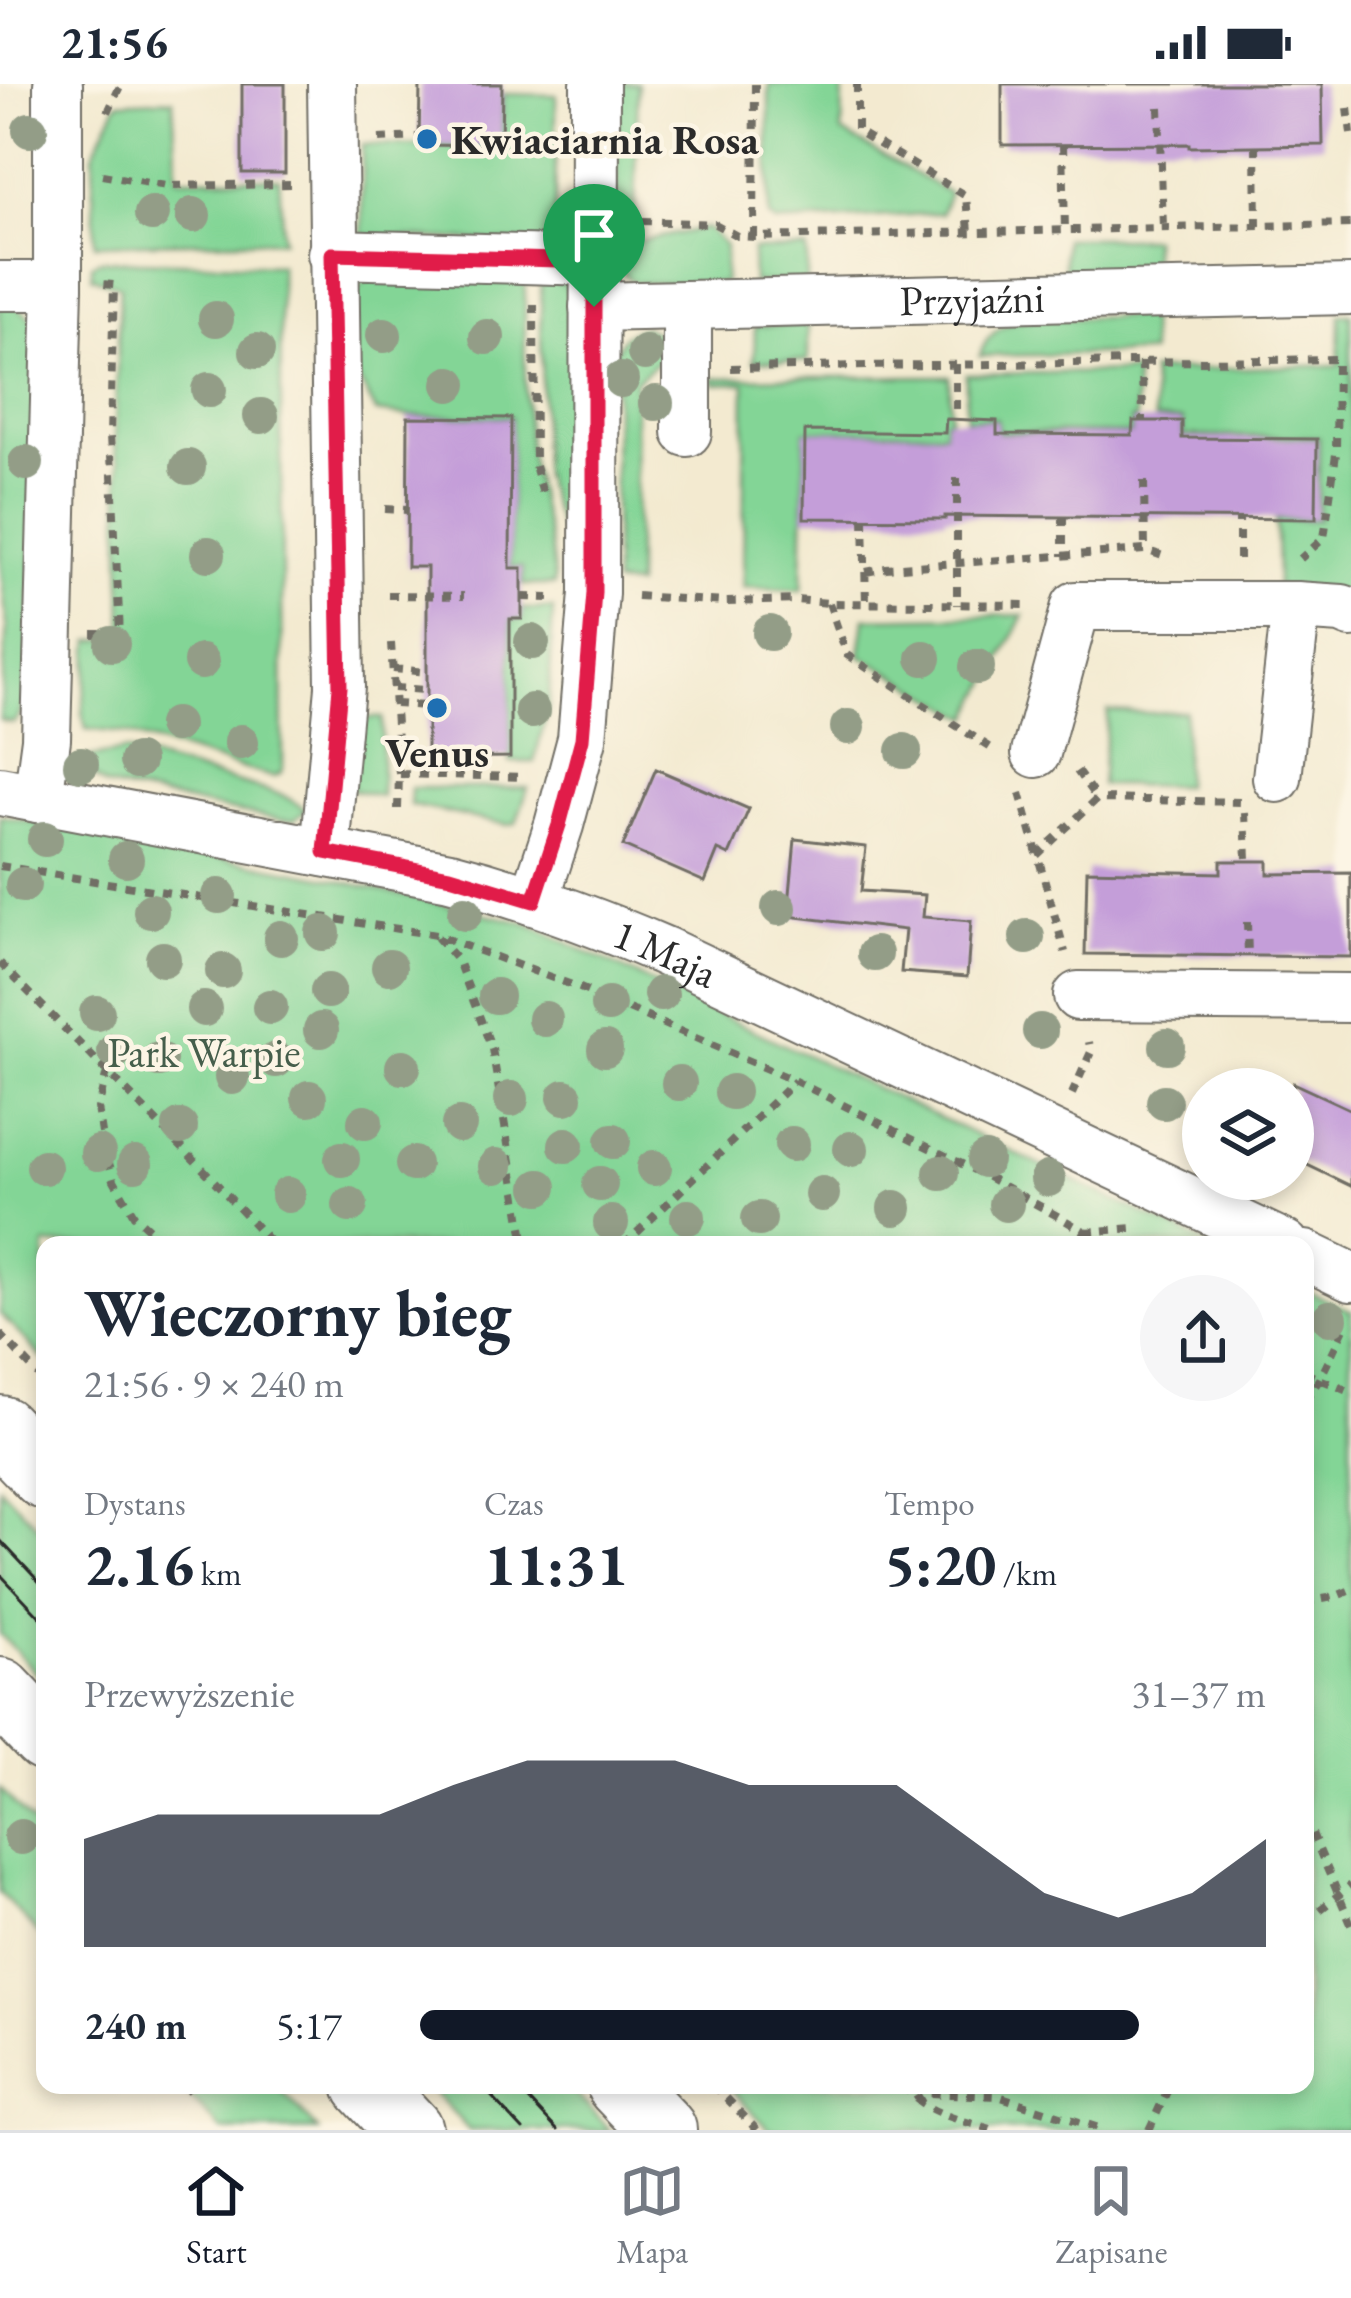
<!DOCTYPE html>
<html lang="pl">
<meta charset="utf-8">
<style>
body{margin:0;font-family:"EB Garamond",serif;background:#f6f6f7;color:#1f2937;height:100vh;display:flex;flex-direction:column;font-size:45px;white-space:nowrap}
*{box-sizing:border-box;margin:0}
p{font-size:39px;color:#747a83}
.icon{flex:none;width:66px;height:66px;fill:none;stroke:currentColor;stroke-width:2;stroke-linecap:round;stroke-linejoin:round}
.map{position:relative;flex:1;overflow:hidden}
.sheet{position:absolute;left:36px;top:1152px;width:1278px;height:858px;display:flex;flex-direction:column;background:#fff;border-radius:24px;box-shadow:0 6px 18px #0003}
.sheet>*{flex:none}
.controls{position:absolute;left:1182px;top:984px;display:grid;gap:24px}
.controls a{display:grid;place-items:center;width:132px;height:132px;border-radius:50%;background:#fff;box-shadow:0 6px 18px #0003;font-size:60px}
.pin{position:absolute;display:grid;place-items:center;width:102px;height:102px;color:#fff;margin:-123px -51px;border-radius:50% 50% 50% 0;rotate:-45deg;box-shadow:0 0 12px #0007}
.pin .icon{rotate:45deg}
.round{display:grid;place-items:center;flex:none;width:126px;height:126px;border-radius:63px;background:#f6f6f7}
.overview{display:flex;align-items:center;justify-content:space-between;height:204px;padding:0 48px}
h1{font-size:66px;font-weight:700;line-height:90px}
.metrics{display:grid;grid-template-columns:repeat(3,1fr);gap:18px;height:204px;padding:12px 48px}
.metrics div{display:grid;align-content:center}
.metrics b{font-size:60px;font-weight:700}
.metrics small{font-size:33px;font-weight:400}
.metrics p{font-size:33px}
.chart{height:336px;padding:24px 48px}
.chart p{display:flex;justify-content:space-between}
.chart svg{width:100%;height:216px;margin-top:12px;fill:#111827;opacity:.7}
ul{padding:0 48px;list-style:none;font-size:39px}
li{display:grid;grid-template-columns:192px 144px 1fr;align-items:center;height:90px}
li i{height:30px;border-radius:15px;background:#111827}
.status{display:flex;justify-content:space-between;align-items:center;height:84px;padding:0 60px;background:#fff;direction:ltr}
.status svg{height:33px;fill:currentColor}
.menu{display:flex;justify-content:space-around;align-items:center;height:168px;border-top:3px solid #e0e1e3;background:#fff;font-size:33px;color:#747a83}
.menu a{display:grid;justify-items:center;gap:6px}
.menu .active{color:#111827}
.map>svg:first-child{display:block}
</style>
<div class="status"><b>21:56</b><svg viewBox="0 0 49 12"><path d="M0 12V9h3v3zM5 12V6h3v6zM10 12V3h3v9zM15 12V0h3v12zM26 1h20v11H26zM47 4h2v5h-2z"/></svg></div>
<div class="map">
<svg width="1351" height="2046" viewBox="0 0 1351 2046">
<rect width="100%" height="100%" fill="#fcf5e5"/>
<filter id="ink" filterUnits="userSpaceOnUse"><feTurbulence type="fractalNoise" baseFrequency=".00833" numOctaves="2"/><feDisplacementMap in="SourceGraphic" scale="24" xChannelSelector="R" yChannelSelector="G"/><feConvolveMatrix kernelMatrix="1 2 1 2 8 2 1 2 1" color-interpolation-filters="sRGB"/></filter>
<filter id="wash" filterUnits="userSpaceOnUse"><feTurbulence type="fractalNoise" baseFrequency=".004" numOctaves="4" result="noise"/><feDisplacementMap in="SourceGraphic" scale="48" xChannelSelector="R" yChannelSelector="G"/><feGaussianBlur stdDeviation="2.7" result="paint"/><feColorMatrix in="noise" values="0 0 0 0 0 0 0 0 0 0 0 0 0 0 0 0 0 1.4 0 .05"/><feComposite in="paint" operator="in"/></filter>
<g filter="url(#wash)">
<rect width="100%" height="100%" fill="#f3ead0"/>
<!-- green -->
<path fill="#83d596" stroke="#578060" stroke-width="3" d="M618,0H638L635,134H616Z
M769,0H843L842,48L949,109L941,129L776,139L769,133Z
M503,10L556,11L555,160L362,151V61L501,63Z
M173,15L177,94H279L283,156L95,160L93,70L118,18Z
M707,144L725,162L724,199H637C620,191 617,180 615,162Z
M1064,154H1152V186L1064,188Z
M807,165V198L753,199L752,166Z
M101,176L280,181L283,684L280,690L272,693L124,649L86,645L82,629L91,557L123,553L119,377L116,371L115,345L120,202L92,193V180Z
M375,189L525,193C525,252 523,313 530,372C536,416 554,455 554,501H523L522,484L510,483L511,333L408,332L376,328L349,277V213Z
M541,191L573,199L571,479L542,391Z
M0,218C16,220 28,229 37,242L29,604L19,633L13,639L0,636L7,542L0,476Z
M1340,230H1351V511L1277,507L1276,436H1318L1319,353L1183,352V336L1155,335L1151,287L1339,281Z
M1149,232L1150,269L980,272C985,251 1001,241 1021,236Z
M808,241V277H754L755,242Z
M643,243C658,247 666,254 667,270L635,297L636,502L614,500L615,270C621,252 626,248 643,243Z
M1135,288L1136,335L1131,336V350L998,348L997,335H966V290Z
M949,292L950,335H945V348L805,347L802,506L743,503L745,299L714,300L711,294Z
M522,525H553L549,621L534,678H510V536L522,535Z
M1024,531L970,634L860,571L865,534Z
M1108,627L1150,629L1185,627L1184,702L1101,701Z
M351,634H382L381,712L352,706Z
M124,667L282,711L307,726L294,736H280L106,702C94,694 89,689 88,674Z
M411,704H528L516,739L508,741L410,721Z
M0,732L328,794L525,839L1210,1161H45V1277L0,1230Z
M1305,1206L1351,1227V2046H770L727,2001H1305Z
M0,1403L45,1450V1598L0,1550Z
M0,1705L45,1753V1857L0,1809Z
M179,2001H276L318,2046H221Z
M427,2001H567L610,2046H469Z"/>
<g id="blocks">
<!-- building -->
<path fill="#c49ed9" d="M242,0H285V89H242Z
M420,0H502L501,62L419,61Z
M1002,0H1322L1323,61L1189,63V60L1002,61Z
M408,333L511,334L510,484H522V535H510V673L427,674V483H407Z
M946,335L997,337V350L1132,351L1133,337H1182V354L1317,355L1316,435L945,432V435L804,434L805,347L945,349Z
M656,685L749,725L729,771L718,766L705,798L623,762Z
M795,755L866,763L861,807L925,811L923,833L971,837L967,893L901,888L905,846L788,832Z
M1221,777H1268V790L1351,789V873L1085,870L1087,786L1221,789Z
M1293,999L1351,1026V1102L1293,1074Z"/>
</g>
</g>
<g filter="url(#ink)">
<use href="#blocks" fill-opacity="0" stroke="#716e65" stroke-width="3"/>
<g fill="none" stroke-linecap="round" stroke-linejoin="round">
<defs>
<g id="street">
<path d="M332,170L594,177"/>
<path d="M0,202H58"/>
<path id="s1" d="M594,223L1351,206"/>
<path d="M687,223V348"/>
<path d="M1036,669L1076,522H1296L1342,525L1351,529"/>
<path d="M1277,694L1296,522"/>
<path id="s2" d="M0,707L450,792C523,811 594,837 664,867L1285,1161"/>
<path d="M38,714L46,655L58,202V0"/>
<path d="M325,768L340,603L332,0"/>
<path d="M534,817L559,741L582,655L594,509L595,0"/>
<path d="M1078,912L1351,914"/>
<path d="M1305,1171L1351,1193"/>
</g>
<path id="secondary" d="M0,1345L45,1392
M0,1607L45,1654
M367,2001L409,2046
M620,2001L663,2046"/>
</defs>
<!-- street casing -->
<use href="#street" stroke="#716e65" stroke-width="52"/>
<!-- secondary casing -->
<use href="#secondary" stroke="#716e65" stroke-width="70"/>
<!-- path -->
<path stroke="#716e65" stroke-width="8" stroke-dasharray="9 9" stroke-linecap="butt" d="M857,0V47L966,112L969,148
M1159,23L1163,144
M1348,24L1351,50
M108,28L121,0
M379,55L419,53
M1063,60L1065,146
M1256,61L1257,142
M102,91L166,102L290,100
M642,137L715,140L737,152L754,153L1351,140
M754,153L755,0
M534,220L535,381L544,414
M1142,278L1143,336
M956,280V335
M731,284L1337,275L1336,370L1324,454L1300,475
M957,394V521
M1144,397L1145,467
M385,425L407,426
M1063,433V472
M864,434L866,520
M1239,475V434
M866,488L886,484L1145,466L1163,472
M388,511L464,512
M637,512L724,518L796,516L829,519L1030,521
M523,513L549,514
M829,519L847,571L991,664
M92,550H120L110,351L114,201L103,200
M391,559L399,690
M393,585L427,588
M394,604L427,606
M395,620L427,622
M1077,687L1097,715
M1020,709L1065,868
M398,725L399,690L524,693
M1245,729L1247,775
M1037,771L1097,715L1240,718
M0,782L436,851L580,904L795,997L984,1091L1086,1148L1075,1161
M1247,838L1248,871
M437,853L458,877L492,965L525,1161
M0,879L205,1087L273,1161
M107,988L98,1024L104,1062L114,1096L134,1131L167,1161
M1072,1010L1091,968L1089,958
M1086,1148L1133,1144
M624,1161L795,997
M0,1250L45,1298
M1305,1289L1351,1308
M1305,1316L1320,1295L1347,1238
M1305,1518L1334,1513L1351,1506
M1305,1733L1351,1840
M1305,1835L1311,1833L1351,1801
M714,2001L757,2046
M904,2001C923,2030 962,2036 994,2046
M185,2007L191,2001
M915,2017L928,2009L998,2012L1105,2046
M1149,2046L1170,2001"/>
<!-- street -->
<use href="#street" stroke="#fff" stroke-width="48"/>
<!-- secondary -->
<use href="#secondary" stroke="#fff" stroke-width="66"/>
<!-- tram -->
<path stroke="#2b2b2b" stroke-width="3" d="M0,1456L45,1504
M0,1490L45,1538
M481,2001L523,2046
M515,2001L557,2046"/>
</g>
<!-- trees -->
<g fill="#939d87">
<circle cx="30" cy="46" r="18"/>
<circle cx="152" cy="130" r="18"/>
<circle cx="193" cy="131" r="18"/>
<circle cx="216" cy="235" r="18"/>
<circle cx="384" cy="251" r="18"/>
<circle cx="487" cy="253" r="18"/>
<circle cx="257" cy="267" r="18"/>
<circle cx="645" cy="269" r="18"/>
<circle cx="621" cy="296" r="18"/>
<circle cx="450" cy="300" r="18"/>
<circle cx="209" cy="306" r="18"/>
<circle cx="656" cy="319" r="18"/>
<circle cx="261" cy="332" r="18"/>
<circle cx="26" cy="379" r="18"/>
<circle cx="188" cy="383" r="18"/>
<circle cx="208" cy="470" r="18"/>
<circle cx="770" cy="549" r="18"/>
<circle cx="532" cy="558" r="18"/>
<circle cx="112" cy="560" r="18"/>
<circle cx="924" cy="574" r="18"/>
<circle cx="201" cy="578" r="18"/>
<circle cx="977" cy="583" r="18"/>
<circle cx="532" cy="627" r="18"/>
<circle cx="175" cy="641" r="18"/>
<circle cx="848" cy="643" r="18"/>
<circle cx="241" cy="658" r="18"/>
<circle cx="904" cy="667" r="18"/>
<circle cx="137" cy="677" r="18"/>
<circle cx="81" cy="680" r="18"/>
<circle cx="45" cy="755" r="18"/>
<circle cx="126" cy="775" r="18"/>
<circle cx="23" cy="801" r="18"/>
<circle cx="219" cy="812" r="18"/>
<circle cx="779" cy="824" r="18"/>
<circle cx="151" cy="827" r="18"/>
<circle cx="465" cy="829" r="18"/>
<circle cx="323" cy="849" r="18"/>
<circle cx="1027" cy="853" r="18"/>
<circle cx="281" cy="854" r="18"/>
<circle cx="875" cy="870" r="18"/>
<circle cx="163" cy="875" r="18"/>
<circle cx="389" cy="883" r="18"/>
<circle cx="223" cy="887" r="18"/>
<circle cx="328" cy="907" r="18"/>
<circle cx="661" cy="910" r="18"/>
<circle cx="496" cy="912" r="18"/>
<circle cx="608" cy="921" r="18"/>
<circle cx="270" cy="923" r="18"/>
<circle cx="204" cy="925" r="18"/>
<circle cx="97" cy="929" r="18"/>
<circle cx="545" cy="935" r="18"/>
<circle cx="321" cy="946" r="18"/>
<circle cx="1040" cy="947" r="18"/>
<circle cx="1167" cy="962" r="18"/>
<circle cx="605" cy="965" r="18"/>
<circle cx="115" cy="967" r="18"/>
<circle cx="159" cy="976" r="18"/>
<circle cx="276" cy="976" r="18"/>
<circle cx="403" cy="983" r="18"/>
<circle cx="232" cy="993" r="18"/>
<circle cx="679" cy="999" r="18"/>
<circle cx="732" cy="1008" r="18"/>
<circle cx="565" cy="1013" r="18"/>
<circle cx="309" cy="1014" r="18"/>
<circle cx="511" cy="1015" r="18"/>
<circle cx="1164" cy="1018" r="18"/>
<circle cx="365" cy="1038" r="18"/>
<circle cx="459" cy="1041" r="18"/>
<circle cx="180" cy="1043" r="18"/>
<circle cx="613" cy="1057" r="18"/>
<circle cx="792" cy="1060" r="18"/>
<circle cx="566" cy="1061" r="18"/>
<circle cx="851" cy="1065" r="18"/>
<circle cx="98" cy="1069" r="18"/>
<circle cx="342" cy="1075" r="18"/>
<circle cx="985" cy="1076" r="18"/>
<circle cx="135" cy="1080" r="18"/>
<circle cx="413" cy="1080" r="18"/>
<circle cx="496" cy="1082" r="18"/>
<circle cx="44" cy="1083" r="18"/>
<circle cx="654" cy="1084" r="18"/>
<circle cx="941" cy="1089" r="18"/>
<circle cx="1048" cy="1095" r="18"/>
<circle cx="600" cy="1100" r="18"/>
<circle cx="540" cy="1103" r="18"/>
<circle cx="822" cy="1110" r="18"/>
<circle cx="288" cy="1111" r="18"/>
<circle cx="1006" cy="1120" r="18"/>
<circle cx="350" cy="1121" r="18"/>
<circle cx="895" cy="1124" r="18"/>
<circle cx="688" cy="1133" r="18"/>
<circle cx="759" cy="1135" r="18"/>
<circle cx="611" cy="1139" r="18"/>
<circle cx="1330" cy="1234" r="18"/>
<circle cx="21" cy="1753" r="18"/>
</g>
</g>
<g fill="none" stroke-linecap="round" stroke-linejoin="round" filter="url(#ink)">
<defs>
<path id="route" d="M332,170L594,177V509L582,655L559,741L534,817L450,792L325,768L340,603Z"/>
</defs>
<!-- route casing -->
<use href="#route" stroke="#fff" stroke-width="24"/>
<!-- route -->
<use href="#route" stroke="#e11d48" stroke-width="15"/>
</g>
<!-- markers -->
<g fill="#1f6fb2" stroke="#fcf5e5" stroke-width="4.5">
<circle cx="427" cy="55" r="12"/>
<circle cx="437" cy="624" r="12"/>
</g>
<g text-anchor="middle" dominant-baseline="central" stroke-width="9" stroke-linejoin="round" paint-order="stroke">
<!-- poi labels -->
<g font-size="42" font-weight="bold" fill="#2b2b2b" stroke="#fcf5e5" text-anchor="start">
<text x="451" y="55">Kwiaciarnia Rosa</text>
<text x="437" y="668" text-anchor="middle">Venus</text>
</g>
<!-- street labels -->
<g font-size="42" fill="#2b2b2b" stroke="#fcf5e5">
<text stroke="none"><textPath href="#s1" startOffset="378">Przyjaźni</textPath></text>
<text stroke="none"><textPath href="#s2" startOffset="687">1 Maja</textPath></text>
</g>
<!-- park labels -->
<g font-size="42" fill="#455e4b" stroke="#fcf5e5">
<text x="204" y="968">Park Warpie</text>
</g>
</g>
</svg>
<div class="controls">
<a><svg class="icon" aria-label="layers" viewBox="0 0 24 24"><path d="M12 4l9 5-9 5-9-5zM3 14l9 5 9-5"/></svg></a>
</div>
<div class="pin" style="left:594px;top:223px;background:#1e9e55"><svg class="icon" aria-label="arrive" viewBox="0 0 24 24"><path d="M6 21V4h12l-3 4 3 4H6"/></svg></div>
<section class="sheet">
<div class="overview"><div><h1>Wieczorny bieg</h1><p>21:56 · 9 × 240 m</p></div><a class="round"><svg class="icon" aria-label="share" viewBox="0 0 24 24"><path d="M12 15V3M7 8l5-5 5 5M5 13v7h14v-7"/></svg></a></div>
<div class="metrics">
<div><p>Dystans</p><b>2.16<small> km</small></b></div>
<div><p>Czas</p><b>11:31</b></div>
<div><p>Tempo</p><b>5:20<small> /km</small></b></div>
</div>
<div class="chart"><p><span>Przewyższenie</span>31–37 m</p>
<svg viewBox="0 0 160 44" preserveAspectRatio="none"><path d="M0 44V22L10 17L20 17L30 17L40 17L50 11L60 6L70 6L80 6L90 11L100 11L110 11L120 22L130 33L140 38L150 33L160 22V44z"/></svg>
</div>
<ul>
<li><b>240 m</b>5:17<i style="width:85%"></i></li>
</ul>
</section>
</div>
<nav class="menu">
<a class="active"><svg class="icon" aria-label="home" viewBox="0 0 24 24"><path d="M3 11l9-7 9 7M6 9v11h12V9"/></svg>Start</a>
<a><svg class="icon" aria-label="map" viewBox="0 0 24 24"><path d="M3 6l6-2 6 2 6-2v14l-6 2-6-2-6 2zM9 4v14M15 6v14"/></svg>Mapa</a>
<a><svg class="icon" aria-label="saved" viewBox="0 0 24 24"><path d="M7 4h10v16l-5-4-5 4z"/></svg>Zapisane</a>
</nav>
